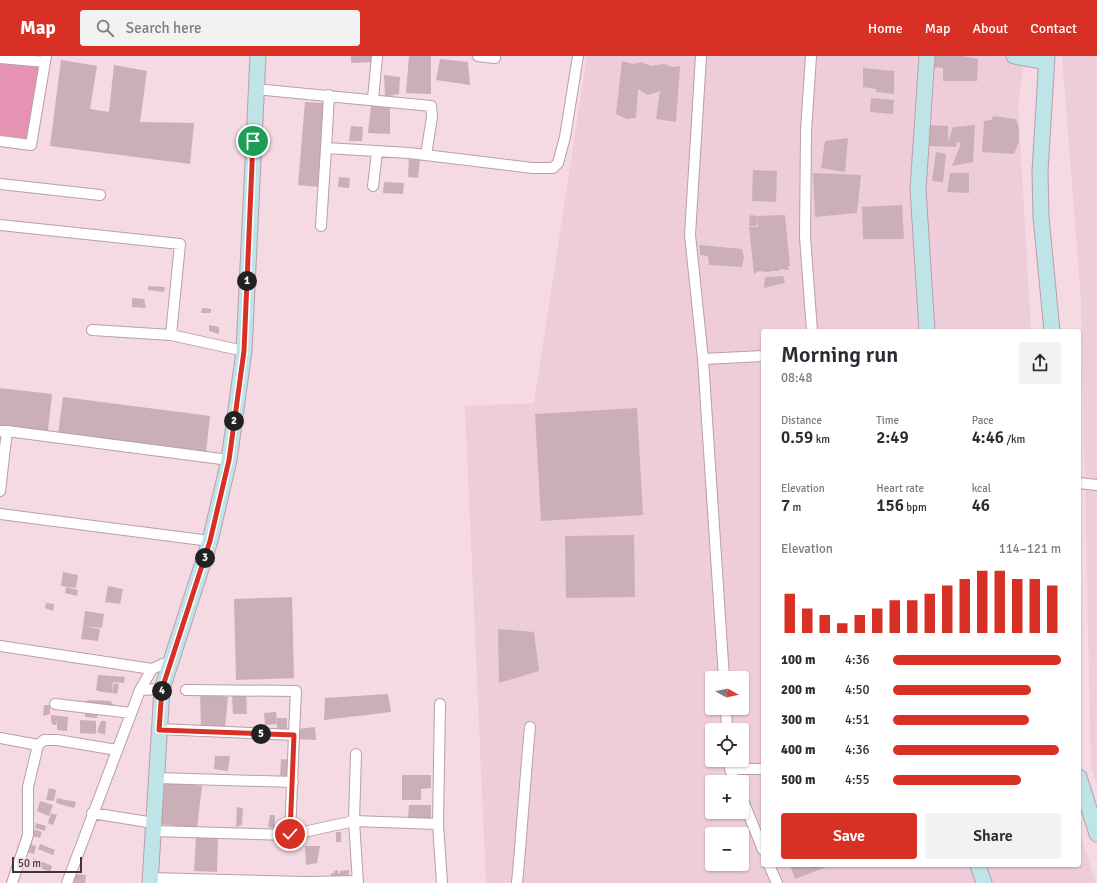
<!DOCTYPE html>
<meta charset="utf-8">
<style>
body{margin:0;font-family:Signika,sans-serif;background:#f2f2f3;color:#2b2b33;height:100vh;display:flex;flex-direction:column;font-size:15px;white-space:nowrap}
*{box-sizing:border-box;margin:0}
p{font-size:13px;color:#7c7c81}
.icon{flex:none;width:22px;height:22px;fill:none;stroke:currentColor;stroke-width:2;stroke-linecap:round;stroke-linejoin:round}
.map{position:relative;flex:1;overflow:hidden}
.details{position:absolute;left:761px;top:273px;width:320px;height:538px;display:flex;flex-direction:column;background:#fff;border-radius:4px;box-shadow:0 1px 3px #0004}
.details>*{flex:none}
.needle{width:26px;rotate:98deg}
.tools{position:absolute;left:705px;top:615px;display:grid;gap:8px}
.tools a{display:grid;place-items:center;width:44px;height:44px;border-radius:4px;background:#fff;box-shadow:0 1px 3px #0004;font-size:20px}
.scale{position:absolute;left:12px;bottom:10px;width:70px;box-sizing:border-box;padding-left:4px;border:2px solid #413639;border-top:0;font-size:11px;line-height:14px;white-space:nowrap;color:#413639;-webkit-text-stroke:3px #f5d9e3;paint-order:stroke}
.pin{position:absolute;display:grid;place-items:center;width:34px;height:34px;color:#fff;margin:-17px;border:2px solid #fff;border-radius:50%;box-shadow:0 1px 4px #0007}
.km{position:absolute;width:20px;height:20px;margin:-10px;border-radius:50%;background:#222;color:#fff;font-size:11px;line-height:20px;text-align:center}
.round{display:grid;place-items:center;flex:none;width:42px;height:42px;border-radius:4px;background:#f2f2f3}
.overview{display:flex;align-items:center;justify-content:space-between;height:68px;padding:0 20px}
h1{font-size:22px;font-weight:600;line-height:30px}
.figures{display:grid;grid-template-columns:repeat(3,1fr);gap:6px;height:68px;padding:4px 20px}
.figures div{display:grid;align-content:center}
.figures b{font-size:17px;font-weight:600}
.figures small{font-size:11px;font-weight:400}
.figures p{font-size:11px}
.chart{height:112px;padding:8px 20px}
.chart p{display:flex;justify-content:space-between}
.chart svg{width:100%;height:72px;margin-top:4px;stroke:#d93025;stroke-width:6}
.primary-button{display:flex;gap:8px;margin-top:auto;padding:8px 20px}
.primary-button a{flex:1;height:46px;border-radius:4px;background:#d93025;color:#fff;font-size:16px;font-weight:600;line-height:46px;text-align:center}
.primary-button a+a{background:#f2f2f3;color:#2b2b33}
ul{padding:0 20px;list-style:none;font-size:13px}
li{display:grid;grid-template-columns:64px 48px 1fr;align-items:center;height:30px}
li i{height:10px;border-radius:5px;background:#d93025}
header{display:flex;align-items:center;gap:24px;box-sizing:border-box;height:56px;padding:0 20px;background:#d93025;color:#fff}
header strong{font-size:19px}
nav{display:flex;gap:22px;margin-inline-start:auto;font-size:14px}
.search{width:280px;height:36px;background:#f2f2f3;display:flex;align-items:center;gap:10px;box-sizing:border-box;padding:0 14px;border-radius:4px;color:#7c7c81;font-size:15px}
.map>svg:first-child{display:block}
</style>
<header>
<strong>Map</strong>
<div class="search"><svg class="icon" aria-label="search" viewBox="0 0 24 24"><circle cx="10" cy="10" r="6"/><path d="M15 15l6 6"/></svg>Search here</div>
<nav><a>Home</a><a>Map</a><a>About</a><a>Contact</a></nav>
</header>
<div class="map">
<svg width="1097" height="827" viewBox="0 0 1097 827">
<rect width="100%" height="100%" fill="#f5d9e3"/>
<!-- built -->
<path fill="#efccd9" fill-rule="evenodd" d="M587,0H1025L1018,48L1031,275H763V809H1079V775L1096,827H486L465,350L534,347ZM712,622H742V652H712ZM712,674H742V704H712ZM712,726H742V756H712ZM712,778H742V808H712Z
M1062,0H1097V728L1091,711L1081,244Z"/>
<!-- green -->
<path fill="#e692b3" d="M0,6L42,9L29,83L0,79Z"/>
<!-- building -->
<path fill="#caafb8" d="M351,0H373V6L351,7Z
M409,0H431V38L406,37Z
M932,0H963L978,3L977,25H943V12L932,11Z
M440,3L468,6L470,29L436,24Z
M61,4L97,10L90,53L109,56L114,9L147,15L140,66L194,67L190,108L50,90Z
M622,5L633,8L641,6L651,10L664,8L673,11L680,10L676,66L656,63L660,35L648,39L638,33L636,62L627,63L616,58Z
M863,12L894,15V38L876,36V33L863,31Z
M384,19L400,21L399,38L385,41Z
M871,42L894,44L893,58L870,56Z
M305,46L324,47L319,131L298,129Z
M371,50L390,51V78L368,77Z
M993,60L1016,63L1019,73V86L1014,98L982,96L984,65L992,64Z
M930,69L948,70V86L953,71L975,69L973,106L952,110L961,87L957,86L956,91L929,90Z
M351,70L363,71L362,85H349Z
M848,82L845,116L821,112L825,85Z
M936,96L946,98L943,126L932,125Z
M409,103L420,104L418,122L408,121Z
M753,114L777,115L776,146L752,145Z
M813,117L861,119L857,157L815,161Z
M950,117H969V137L947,136Z
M339,121L350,122L349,132L338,131Z
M384,126L404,127L403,138L383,137Z
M902,149L904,183H863L862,151Z
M750,159L757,160V170H749Z
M785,159L790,210H788L789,214L779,213L780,215H771L769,216L758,215L754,218L749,171H758L757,160Z
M699,189L742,193L744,202L742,211L709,209L708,200L700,199Z
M783,220L785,227L764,232L765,221Z
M148,230L165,231L164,236L148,234Z
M132,242L144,243L146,252L132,251Z
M202,252L211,253V257H201Z
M209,269L219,271V278L209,275Z
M0,332L52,338L48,375L0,369Z
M63,341L210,360L206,397L58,378Z
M637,352L643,459L541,465L535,358Z
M634,479L635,541L566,542L565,480Z
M63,516L78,519L76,532L61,530Z
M108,530L123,533L120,548L105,546Z
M66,531L78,534L77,540L65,537Z
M292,541L294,622L236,624L234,543Z
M46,547L54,548L53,555L45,552Z
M85,555L104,558L102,572L83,570Z
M83,570L100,573L98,585L81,583Z
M498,573L534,576L539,615L499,627Z
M98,619L125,621L124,627L113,626L112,637L101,636L96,634Z
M114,627L119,628L117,638L112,637Z
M200,637L228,641L225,672L201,671Z
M246,637L247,658H233L232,638Z
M388,638L391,656L324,664L325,642Z
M89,644L110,645L114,649L111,654H98L97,662L85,661L86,645Z
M44,649H50V658L43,660Z
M276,656L277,668L265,669L264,657Z
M51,659L68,661L67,675L57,674V665L56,669H53L51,665Z
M277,662H287V673H277Z
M80,664L96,665V678L80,677Z
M101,665H106L105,679L97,676Z
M315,671L316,684L296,683L298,673Z
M215,700H230L228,715L214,713Z
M281,703L291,704L289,724L280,723Z
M402,719H431V732L421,733V744H402Z
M164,726L202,730L197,772L159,768Z
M49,732L56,734L54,745L46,744Z
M57,742L76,746L74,752L56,747Z
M40,745L53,749L49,760L37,755Z
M409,749H431V762H408Z
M237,751L243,752L242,769L236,771Z
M51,757L57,759L53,769L48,767Z
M270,759H275V769H281L280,775L275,774V772L268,771Z
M36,767L46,770L45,775L35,772Z
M30,772L42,776L40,782L28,779Z
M336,776H341V786H336Z
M196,779L218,780L217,816L194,815Z
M25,787L36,790L34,798L23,795Z
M40,788L55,794L53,799L38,793Z
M305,790H320L317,807L306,809Z
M33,802L52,810L50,816L33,809Z
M790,809H832L795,823Z
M338,814V817H340V815L349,814V819L352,820V823L331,822V817L334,818V815Z
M75,818L86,819L85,827H74Z"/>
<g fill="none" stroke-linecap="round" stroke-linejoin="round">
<defs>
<path id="street" d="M478,0L495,2
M701,0L690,179L703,303L724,622
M811,0L806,75L805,181L812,275
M0,2L45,6
M255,33L431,50L432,61L426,99
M329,39L326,92L409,97L532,112H553L558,107L565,81L578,0
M373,43L377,0
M0,85L31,89L46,0
M0,128L100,139
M373,130L377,96
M0,169L180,188L171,279
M321,170L326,92
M92,274L171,279L244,295
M703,303L763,300
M7,375L229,404
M1079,427L1097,429
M0,435L7,375H1
M0,458L210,485
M0,590L152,613L172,604
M140,634L152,613
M55,648L131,657
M726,652L727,674
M159,673L294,679L296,635L186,634
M0,682L38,689
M729,704L730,713L735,726
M730,713H763
M157,722L293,726
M742,742L763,794
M92,757L154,767
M438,768L440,648
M153,775L290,779L354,765L356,698
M290,779L294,679
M769,809L777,827
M150,822L306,826L358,825
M12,827L28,779V731L38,689L44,684H57L117,694
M67,827L140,634L162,633
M358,827L354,765L438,768L442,827
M517,827C522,775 525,723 530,671"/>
<path id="secondary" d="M927,0L918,133L927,275
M1014,0L1046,6
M1047,0L1040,115L1041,161L1052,275
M1079,721L1097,778
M978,809L984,827
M150,827L162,633L210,485L229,404L244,295L258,0"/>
</defs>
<!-- street casing -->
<use href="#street" stroke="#b99fa8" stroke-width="12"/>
<!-- secondary casing -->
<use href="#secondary" stroke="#b99fa8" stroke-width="17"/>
<!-- street -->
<use href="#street" stroke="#fff" stroke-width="10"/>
<!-- secondary -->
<use href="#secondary" stroke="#bee4e8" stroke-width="15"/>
</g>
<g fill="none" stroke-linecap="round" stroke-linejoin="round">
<defs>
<path id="route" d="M253,85L244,295L229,404L210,485L162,633L159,674L294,679L290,778"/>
</defs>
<!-- route casing -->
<use href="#route" stroke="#fff" stroke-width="8"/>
<!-- route -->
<use href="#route" stroke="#d93025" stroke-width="5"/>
</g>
</svg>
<div class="tools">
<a><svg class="needle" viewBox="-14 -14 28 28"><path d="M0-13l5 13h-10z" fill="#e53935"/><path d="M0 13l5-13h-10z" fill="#7c7c81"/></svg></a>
<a><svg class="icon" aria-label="locate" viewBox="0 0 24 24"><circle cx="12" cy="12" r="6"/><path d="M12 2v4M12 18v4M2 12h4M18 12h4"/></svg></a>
<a>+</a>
<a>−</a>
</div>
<div class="scale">50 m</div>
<div class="pin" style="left:253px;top:85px;background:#1e9e55"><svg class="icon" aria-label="arrive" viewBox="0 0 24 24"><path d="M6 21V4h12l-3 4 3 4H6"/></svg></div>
<div class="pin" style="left:290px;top:778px;background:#d93025"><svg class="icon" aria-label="check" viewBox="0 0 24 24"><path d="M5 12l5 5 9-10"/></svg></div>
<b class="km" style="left:247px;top:225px">1</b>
<b class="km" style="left:234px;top:365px">2</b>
<b class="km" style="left:205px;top:502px">3</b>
<b class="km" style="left:162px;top:635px">4</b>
<b class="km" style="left:261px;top:678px">5</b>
<section class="details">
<div class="overview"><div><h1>Morning run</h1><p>08:48</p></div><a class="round"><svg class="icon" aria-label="share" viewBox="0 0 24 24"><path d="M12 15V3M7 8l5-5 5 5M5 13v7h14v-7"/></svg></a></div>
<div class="figures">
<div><p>Distance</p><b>0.59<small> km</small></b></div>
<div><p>Time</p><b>2:49</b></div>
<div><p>Pace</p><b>4:46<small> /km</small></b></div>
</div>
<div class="figures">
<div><p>Elevation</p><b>7<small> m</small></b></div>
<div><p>Heart rate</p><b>156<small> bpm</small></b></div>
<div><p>kcal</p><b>46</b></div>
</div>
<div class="chart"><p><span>Elevation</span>114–121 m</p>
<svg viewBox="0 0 160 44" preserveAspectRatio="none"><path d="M5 44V20M15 44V29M25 44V33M35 44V38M45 44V33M55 44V29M65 44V24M75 44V24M85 44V20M95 44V15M105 44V11M115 44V6M125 44V6M135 44V11M145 44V11M155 44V15"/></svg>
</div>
<ul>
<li><b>100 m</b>4:36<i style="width:100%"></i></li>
<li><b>200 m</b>4:50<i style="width:82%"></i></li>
<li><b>300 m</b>4:51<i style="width:81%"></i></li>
<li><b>400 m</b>4:36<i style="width:99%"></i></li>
<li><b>500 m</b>4:55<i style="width:76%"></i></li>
</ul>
<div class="primary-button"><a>Save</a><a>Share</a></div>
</section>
</div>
